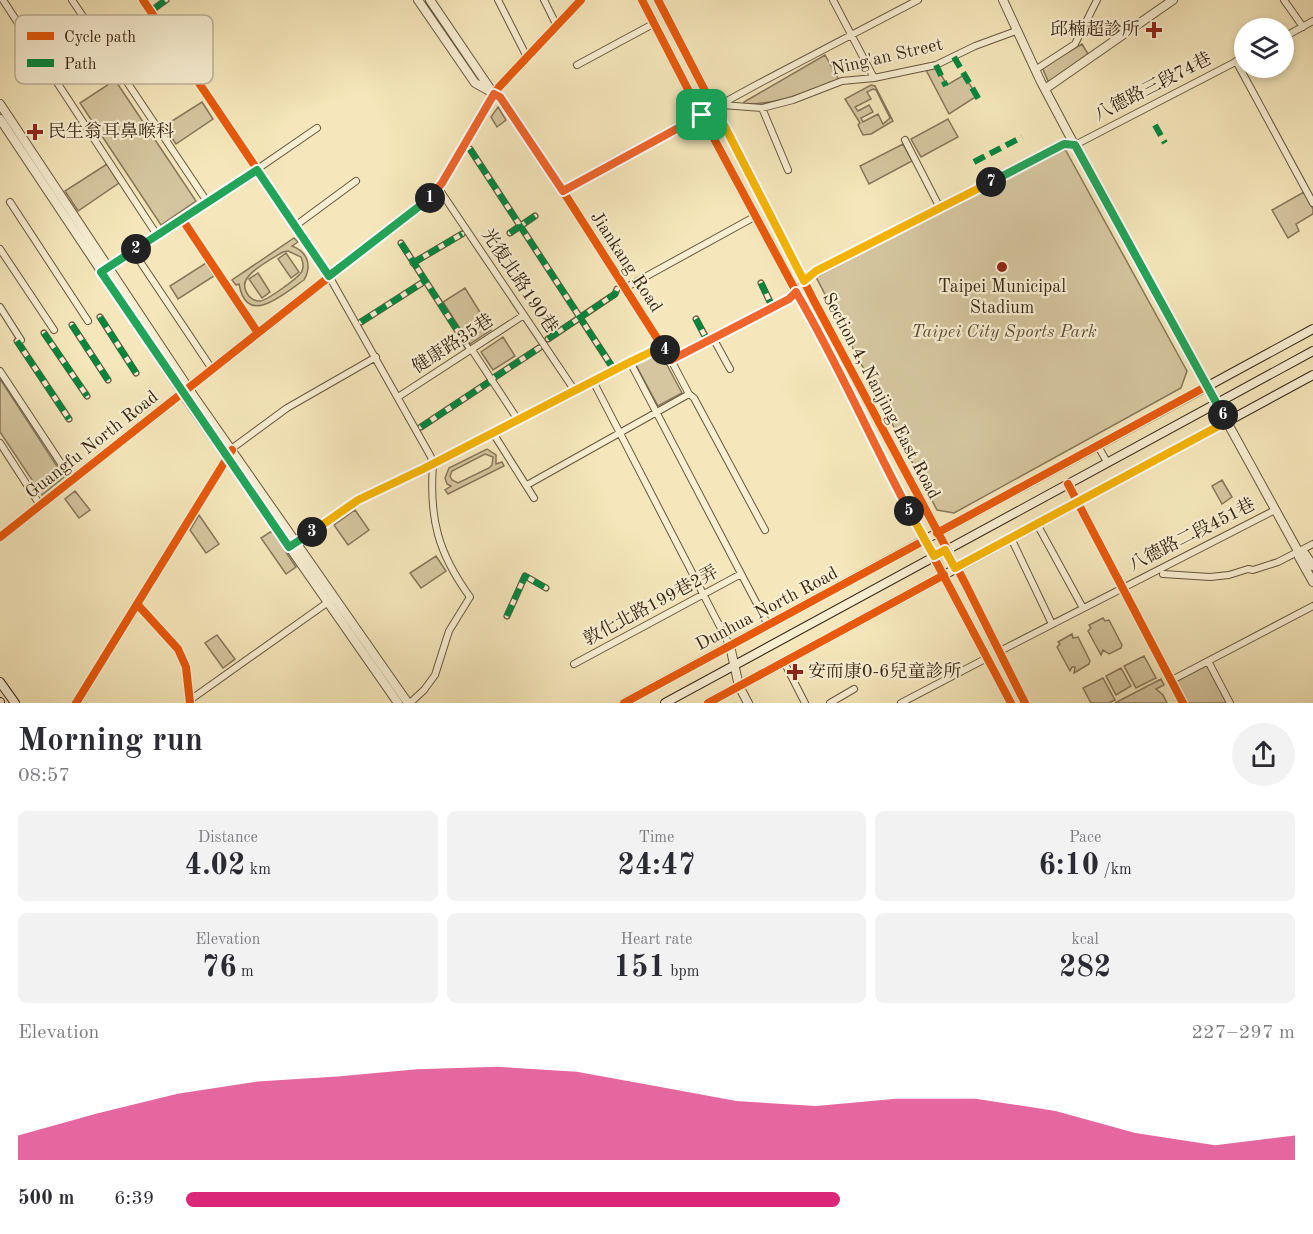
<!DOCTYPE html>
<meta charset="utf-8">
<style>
body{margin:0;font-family:"Old Standard TT","Noto Serif TC",serif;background:#f2f2f3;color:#2b2b33;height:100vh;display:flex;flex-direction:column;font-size:22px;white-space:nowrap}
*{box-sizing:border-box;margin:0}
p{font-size:20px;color:#7c7c81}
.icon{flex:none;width:33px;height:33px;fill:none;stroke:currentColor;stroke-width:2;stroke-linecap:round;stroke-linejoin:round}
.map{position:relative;height:703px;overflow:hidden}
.panel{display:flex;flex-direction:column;background:#fff;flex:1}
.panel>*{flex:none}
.controls{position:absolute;left:1234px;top:18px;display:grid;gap:12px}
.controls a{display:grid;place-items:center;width:60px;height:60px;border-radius:50%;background:#fff;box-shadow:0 3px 9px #0003;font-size:30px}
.pin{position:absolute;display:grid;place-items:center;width:51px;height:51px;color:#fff;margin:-26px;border-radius:12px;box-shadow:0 3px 9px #0006}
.km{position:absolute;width:30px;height:30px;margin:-15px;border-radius:50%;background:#222;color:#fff;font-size:16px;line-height:30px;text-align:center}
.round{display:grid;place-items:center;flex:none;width:63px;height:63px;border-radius:32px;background:#f2f2f3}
.headline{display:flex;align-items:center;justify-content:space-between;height:102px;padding:0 18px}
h1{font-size:33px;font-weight:600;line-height:45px}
.stats{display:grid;grid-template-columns:repeat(3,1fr);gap:9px;height:102px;padding:6px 18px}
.stats div{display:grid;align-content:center;border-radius:9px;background:#f2f2f3;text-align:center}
.stats b{font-size:30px;font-weight:600}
.stats small{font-size:16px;font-weight:400}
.stats p{font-size:16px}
.chart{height:168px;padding:12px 18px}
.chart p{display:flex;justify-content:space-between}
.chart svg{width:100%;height:108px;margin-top:6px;fill:#db2777;opacity:.7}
ul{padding:0 18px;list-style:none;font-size:20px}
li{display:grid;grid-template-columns:96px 72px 1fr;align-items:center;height:45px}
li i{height:15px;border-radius:8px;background:#db2777}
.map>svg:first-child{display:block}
</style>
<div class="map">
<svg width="1313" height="703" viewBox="0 0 1313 703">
<rect width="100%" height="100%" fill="#f5e7bb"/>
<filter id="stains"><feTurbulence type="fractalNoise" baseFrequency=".00333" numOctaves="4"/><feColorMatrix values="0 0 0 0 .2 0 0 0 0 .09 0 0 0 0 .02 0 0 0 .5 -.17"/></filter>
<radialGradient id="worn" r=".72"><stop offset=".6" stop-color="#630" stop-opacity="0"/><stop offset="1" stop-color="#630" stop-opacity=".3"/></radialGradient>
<!-- green -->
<path fill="#d5c69f" stroke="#86765a" stroke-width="1.5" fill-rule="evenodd" d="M1082,44L1088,54L1049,83L1042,67Z
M825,55L839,80C808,91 777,105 744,104V102Z
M937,68L947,85L964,75L977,96L949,114L926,70Z
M115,80L196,201L161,225L80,103Z
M871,85L875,86L893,121L871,134L863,135L858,125L860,123L845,99ZM873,89L876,90L890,118L883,124L878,114L863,122L861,118L873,112L869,105L858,111L855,107L871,99L867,92Z
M202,102L213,119L176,144L164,126Z
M498,107L506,120L497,127L491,117Z
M948,119L958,137L921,157L911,139Z
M903,144L912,161L869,184L860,166Z
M1065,149L1187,371L1181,388L954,513L937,510L816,277Z
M107,164L119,183L78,211L65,191Z
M1304,192L1313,209V214L1296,224L1299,231L1288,238L1272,210Z
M294,238L298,242L292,246C308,252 312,266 304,280C283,294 247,328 239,284L236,285L232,280ZM288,251L301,257C303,262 304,267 302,271C300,277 266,301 260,301C248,301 240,286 248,277C254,268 273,258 283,252Z
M286,253L299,272L291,278L278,259Z
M206,263L214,276L178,299L170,286Z
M258,273L270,292L262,298L249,279Z
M465,288L491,330L470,344L443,302Z
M503,337L515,356L493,370L481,352Z
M660,352L682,393L658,406L636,365Z
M0,379L64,477L42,495L0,432Z
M487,449L496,455V464L502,462L504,466L448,494L445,490L451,486L447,484L445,478L449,468ZM485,454L493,457L492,465L489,468L458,483L452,480L450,476L452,471Z
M1222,480L1232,497L1222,504L1212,486Z
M75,491L90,510L79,518L65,499Z
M355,510L369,530L348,545L334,525Z
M199,515L219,544L206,553L190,530Z
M272,531L296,567L286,574L261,538Z
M436,556L446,571L421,588L410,573Z
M1103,618L1105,621L1109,620L1122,645L1121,648L1109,654L1103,650L1101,655L1088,631L1091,628L1089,625Z
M1072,634L1073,638L1078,637L1090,661L1089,664L1074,673L1075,667H1072L1070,671L1057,647L1060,644L1058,642Z
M217,635L235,659L223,668L205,643Z
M1144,656L1156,678L1136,688L1124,666Z
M1207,665L1227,703H1186L1175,682Z
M1121,668L1131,686L1116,695L1106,676Z
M1103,678L1115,700L1109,703H1091L1083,688Z
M1161,679L1164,685L1156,689L1163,695L1167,703H1115Z"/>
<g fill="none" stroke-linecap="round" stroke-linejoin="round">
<defs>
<path id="pedestrian" d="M155,8L166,0
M470,149L611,365
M510,233L535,216
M401,243L468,347
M413,263L462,234
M761,283L771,304
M100,317L136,373
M696,319L706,338
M361,322L425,281
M72,325L108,380
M44,333L87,396
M548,339L615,294L617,289
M17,341L69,419
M495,377L539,348
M421,427L489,382
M507,616L525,576L546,588"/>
<path id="minor" d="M3,0L157,235
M72,0L208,203
M143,0L329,276L431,457L433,464C429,519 438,553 470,597L449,631L435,675L424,690L410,703
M498,0L527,57
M544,0L557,26
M833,0L874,78
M1284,0L1303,27
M1284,37L1313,21
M1236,61L1313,203
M577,65L653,24
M1035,70L1075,44L1097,0
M722,105L762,108L793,100L842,81L874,78L936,65L975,46L1016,31
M762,108L788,170
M905,140L940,208
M439,189L575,391
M563,191L756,85L918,0
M10,202L88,321
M182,219L258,333
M295,226L356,181
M0,249L54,330
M133,251L212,369
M107,268L208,203L317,128
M625,288L756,216
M796,292L812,273L1064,144L1075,145L1245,57
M0,307L21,340
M713,338L730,369
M472,350L518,420
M671,360L689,394L694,398L765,530
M630,362L768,625
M0,371L72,480
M593,381L730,646
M398,397L524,315
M493,433L534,498
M0,443L40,505
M1098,446L1107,462
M527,485L689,394
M1037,524L1083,608
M1011,538L1052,624
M292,545L358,500L423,469L663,346
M1163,574L1210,577L1229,575L1248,569L1253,570L1278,562L1313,544
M137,604L178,649L186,667L190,702
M1000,651L1275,510
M1208,661L1230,703
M784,662L805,703
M574,664L741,574
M1172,680L1313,606
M190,700L331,600
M76,703L234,447L287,408L376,357
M830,703L854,689
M901,703L987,658"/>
<path id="tertiary" d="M418,0L475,83L500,97L561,188L671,360L789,299L796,292
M430,0L493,93
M1003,0L1041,82L1068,133L1298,551L1299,557L1313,582
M1045,89L1173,0
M0,104L193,395L408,703
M0,119L187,400L398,703
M0,537L434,194L499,87L581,0
M1298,551L1305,554L1313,566
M730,646L739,686L748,703"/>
<path id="secondary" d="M642,0L697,107L859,409L895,484L1011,703
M658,0L714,108L740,153L813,299L965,583L1025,703
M0,682L15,703
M0,702V703
M624,703L1313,329
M665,703L1313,351
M708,703L1313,375"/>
</defs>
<!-- pedestrian casing -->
<use href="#pedestrian" stroke="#67563e" stroke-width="7"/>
<!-- minor casing -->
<use href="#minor" stroke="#67563e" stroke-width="8"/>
<!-- tertiary casing -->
<use href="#tertiary" stroke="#67563e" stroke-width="10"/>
<!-- secondary casing -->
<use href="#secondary" stroke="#382515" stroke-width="10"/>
<!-- pedestrian -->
<use href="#pedestrian" stroke="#f8efd3" stroke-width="4.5"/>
<!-- minor -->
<use href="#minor" stroke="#f8efd3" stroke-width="6"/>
<!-- tertiary -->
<use href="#tertiary" stroke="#f8efd3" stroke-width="8"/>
<!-- secondary -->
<use href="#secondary" stroke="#f8efd3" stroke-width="8"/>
<!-- quiet -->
<path stroke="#00873e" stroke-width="6" stroke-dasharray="12 6" stroke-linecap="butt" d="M155,8L166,0
M954,57L981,103
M936,65L946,86
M1155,125L1165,143
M470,149L611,365
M974,162L1022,137
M510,233L535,216
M401,243L468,347
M413,263L462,234
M761,283L771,304
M100,317L136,373
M696,319L706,338
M361,322L425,281
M72,325L108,380
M44,333L87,396
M548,339L615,294L617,289
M17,341L69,419
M495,377L539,348
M421,427L489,382
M507,616L525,576L546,588"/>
<defs>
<path id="cycleway" d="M143,0L329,276
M642,0L697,107L859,409L895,484L1011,703
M658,0L714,108L740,153L813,299L965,583L1025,703
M494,94L500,97L561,188L671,360L789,299L796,292
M182,219L258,333
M101,272L257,169
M1068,484L1183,703
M937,533L1207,386
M0,537L434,194L499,87L581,0
M955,568L1226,422
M137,604L178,649L186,667L190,703
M76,703L232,450
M624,703L925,540
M708,703L944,575"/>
</defs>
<!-- cycleway casing -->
<use href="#cycleway" stroke="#f8efd3" stroke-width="11"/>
<!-- cycleway -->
<use href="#cycleway" stroke="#e8590c" stroke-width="8"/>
</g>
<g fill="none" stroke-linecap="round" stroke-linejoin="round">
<defs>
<path id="split-1" d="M430,198L442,183L494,94L500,97L563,191L702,115"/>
<path id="split-2" d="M136,249L257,170L329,276L430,198"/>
<path id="split-3" d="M136,249L101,272L289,547L312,532"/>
<path id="split-4" d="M312,532L358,500L423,469L630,362L663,346L665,350"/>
<path id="split-5" d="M665,350L671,360L789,299L796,292C838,363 870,438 909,511"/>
<path id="split-6" d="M909,511L934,556L945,550L955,568L1226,422L1223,415"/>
<path id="split-7" d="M991,182L1064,144L1075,145L1223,415"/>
<path id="split-8" d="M702,115L714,108L724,125L804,281L816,271L991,182"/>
</defs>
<!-- split-1 casing -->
<use href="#split-1" stroke="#fff" stroke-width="12"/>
<!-- split-2 casing -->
<use href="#split-2" stroke="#fff" stroke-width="12"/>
<!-- split-3 casing -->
<use href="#split-3" stroke="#fff" stroke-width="12"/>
<!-- split-4 casing -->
<use href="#split-4" stroke="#fff" stroke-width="12"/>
<!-- split-5 casing -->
<use href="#split-5" stroke="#fff" stroke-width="12"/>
<!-- split-6 casing -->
<use href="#split-6" stroke="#fff" stroke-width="12"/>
<!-- split-7 casing -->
<use href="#split-7" stroke="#fff" stroke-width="12"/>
<!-- split-8 casing -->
<use href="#split-8" stroke="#fff" stroke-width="12"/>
<!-- split-1 -->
<use href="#split-1" stroke="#f0652b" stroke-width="8"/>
<!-- split-2 -->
<use href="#split-2" stroke="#22a559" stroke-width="8"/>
<!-- split-3 -->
<use href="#split-3" stroke="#22a559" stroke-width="8"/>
<!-- split-4 -->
<use href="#split-4" stroke="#f5b400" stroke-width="8"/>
<!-- split-5 -->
<use href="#split-5" stroke="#f0652b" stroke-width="8"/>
<!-- split-6 -->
<use href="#split-6" stroke="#f5b400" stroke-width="8"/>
<!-- split-7 -->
<use href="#split-7" stroke="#22a559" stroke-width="8"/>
<!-- split-8 -->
<use href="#split-8" stroke="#f5b400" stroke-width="8"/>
</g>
<!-- markers -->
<g fill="#8f2418" stroke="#f8efd3" stroke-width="2">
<path d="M1151 21h6v6h6v6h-6v6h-6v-6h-6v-6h6z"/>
<path d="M32 123h6v6h6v6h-6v6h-6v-6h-6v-6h6z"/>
<circle cx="1002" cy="267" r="6"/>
<path d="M792 663h6v6h6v6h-6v6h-6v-6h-6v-6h6z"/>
</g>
<g text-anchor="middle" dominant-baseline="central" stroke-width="4.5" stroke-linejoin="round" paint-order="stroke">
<!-- poi labels -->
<g font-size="18" fill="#382515" stroke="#f8efd3" text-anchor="start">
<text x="1140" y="30" text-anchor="end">邱楠超診所</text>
<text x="48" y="132">民生翁耳鼻喉科</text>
<text x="1002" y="287" text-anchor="middle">Taipei Municipal<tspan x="1002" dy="21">Stadium</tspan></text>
<text x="808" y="672">安而康0-6兒童診所</text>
</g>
<!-- street labels -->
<g font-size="18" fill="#382515" stroke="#f8efd3">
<text transform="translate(887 57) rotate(-13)">Ning'an Street</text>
<text transform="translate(1153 87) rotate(-27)">八德路三段74巷</text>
<text transform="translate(626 262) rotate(57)">Jiankang Road</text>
<text transform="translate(519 281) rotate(56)">光復北路190巷</text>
<text transform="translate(453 344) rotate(-33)">健康路35巷</text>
<text transform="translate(881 396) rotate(62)">Section 4, Nanjing East Road</text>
<text transform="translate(92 445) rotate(-38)">Guangfu North Road</text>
<text transform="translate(1192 535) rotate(-27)">八德路二段451巷</text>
<text transform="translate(651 606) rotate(-28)">敦化北路199巷2弄</text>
<text transform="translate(767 609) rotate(-28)">Dunhua North Road</text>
</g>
<!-- park labels -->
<g font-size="18" font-style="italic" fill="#5f4d38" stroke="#f8efd3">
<text x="1004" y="332">Taipei City Sports Park</text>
</g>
</g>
<!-- legend -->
<rect x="15" y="15" width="198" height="69" rx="9" fill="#f8efd3" stroke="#beb29a" stroke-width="1.5"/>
<rect x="27" y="32" width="27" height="8" fill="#e8590c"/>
<rect x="27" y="59" width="27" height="8" fill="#00873e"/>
<g font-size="16" fill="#382515">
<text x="64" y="42">Cycle path</text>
<text x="64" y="69">Path</text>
</g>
<rect width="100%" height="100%" filter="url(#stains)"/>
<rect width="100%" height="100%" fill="url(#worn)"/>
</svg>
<div class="controls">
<a><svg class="icon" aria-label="layers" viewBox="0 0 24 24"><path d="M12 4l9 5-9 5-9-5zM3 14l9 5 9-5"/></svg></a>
</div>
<div class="pin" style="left:702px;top:115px;background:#1e9e55"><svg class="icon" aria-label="arrive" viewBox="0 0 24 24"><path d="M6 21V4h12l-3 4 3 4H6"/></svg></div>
<b class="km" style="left:430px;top:198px">1</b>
<b class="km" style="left:136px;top:249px">2</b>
<b class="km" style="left:312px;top:532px">3</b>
<b class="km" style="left:665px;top:350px">4</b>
<b class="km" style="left:909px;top:511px">5</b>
<b class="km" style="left:1223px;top:415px">6</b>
<b class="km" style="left:991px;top:182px">7</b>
</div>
<section class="panel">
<div class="headline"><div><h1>Morning run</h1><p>08:57</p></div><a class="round"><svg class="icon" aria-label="share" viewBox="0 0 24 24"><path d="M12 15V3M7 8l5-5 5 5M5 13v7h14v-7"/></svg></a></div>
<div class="stats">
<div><p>Distance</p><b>4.02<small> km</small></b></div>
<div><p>Time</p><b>24:47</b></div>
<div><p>Pace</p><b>6:10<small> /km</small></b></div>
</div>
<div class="stats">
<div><p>Elevation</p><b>76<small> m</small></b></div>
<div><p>Heart rate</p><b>151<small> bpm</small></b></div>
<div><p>kcal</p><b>282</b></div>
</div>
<div class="chart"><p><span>Elevation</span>227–297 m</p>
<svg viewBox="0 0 160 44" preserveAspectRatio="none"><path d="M0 44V34L10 25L20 17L30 12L40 10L50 7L60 6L70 8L80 14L90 20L100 22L110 19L120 19L130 24L140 33L150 38L160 34V44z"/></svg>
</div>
<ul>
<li><b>500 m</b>6:39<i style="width:59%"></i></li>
</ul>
</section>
